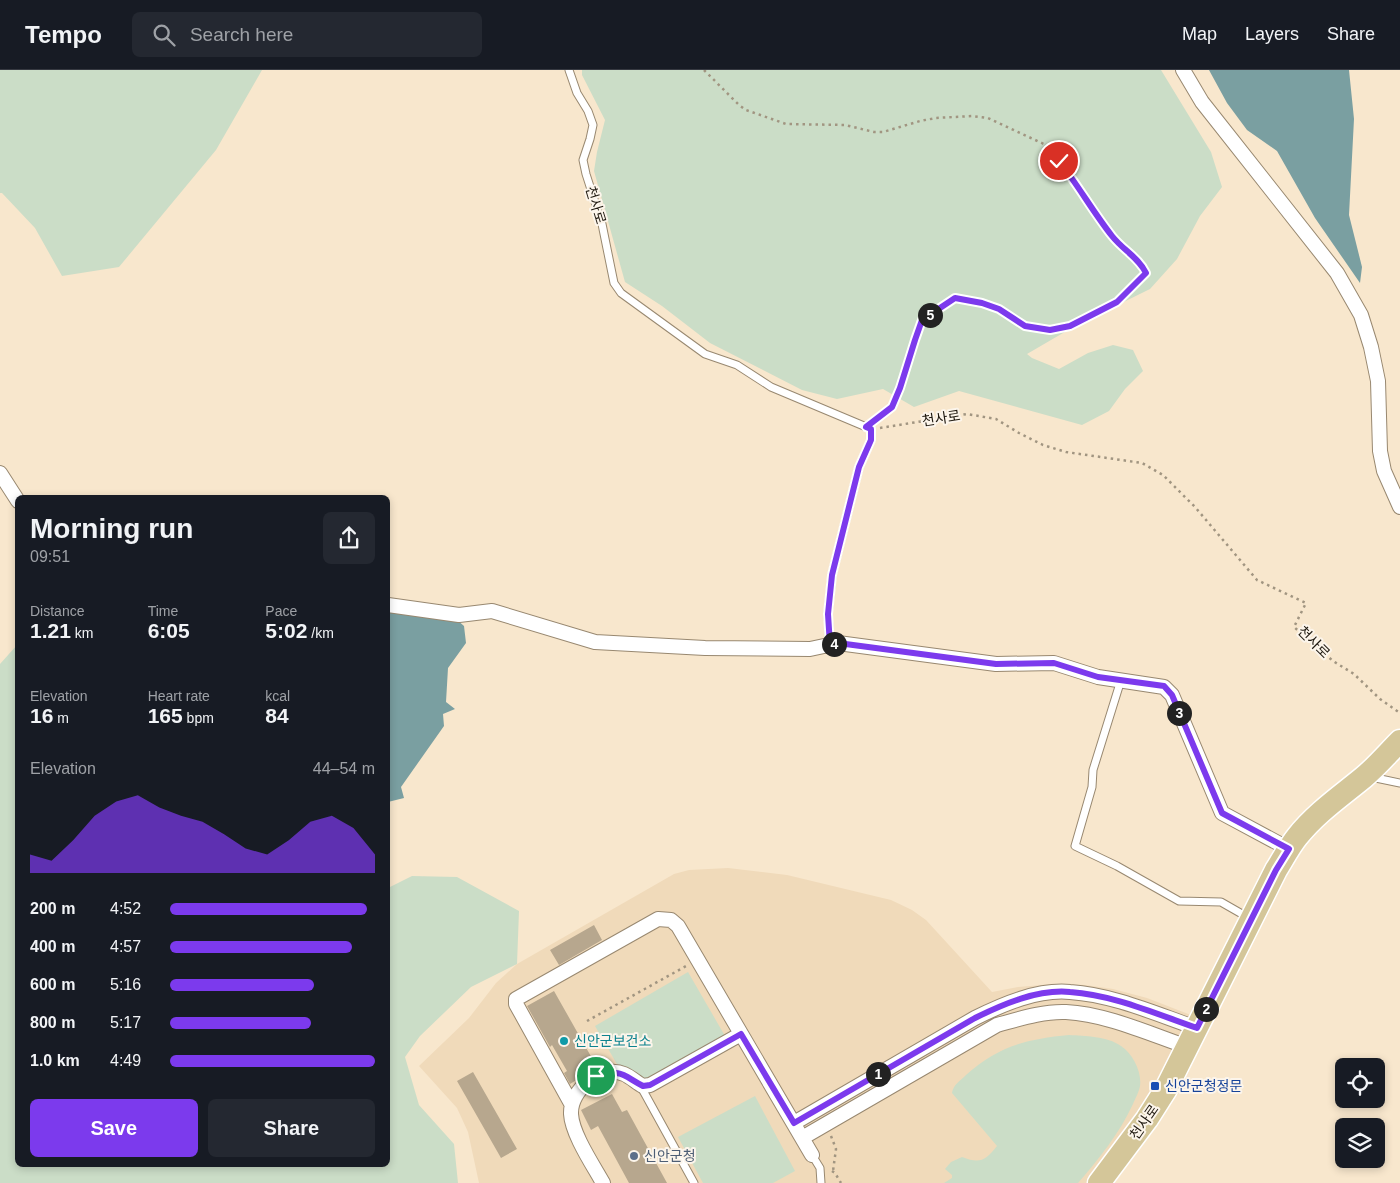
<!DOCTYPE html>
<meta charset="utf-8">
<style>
body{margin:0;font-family:Arial,"Noto Sans KR",sans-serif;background:#242831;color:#f1f3f6;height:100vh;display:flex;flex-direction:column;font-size:19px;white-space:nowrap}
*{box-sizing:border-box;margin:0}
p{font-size:16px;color:#9ea1a6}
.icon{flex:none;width:28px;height:28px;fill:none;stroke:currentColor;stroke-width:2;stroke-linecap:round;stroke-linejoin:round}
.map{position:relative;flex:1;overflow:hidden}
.side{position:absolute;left:15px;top:425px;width:375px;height:672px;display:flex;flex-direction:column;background:#171b24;border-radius:8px;box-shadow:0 2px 8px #0003}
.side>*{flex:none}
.fabs{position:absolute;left:1335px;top:988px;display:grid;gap:10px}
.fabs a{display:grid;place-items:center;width:50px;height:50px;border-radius:8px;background:#171b24;box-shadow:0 2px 8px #0003;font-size:25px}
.pin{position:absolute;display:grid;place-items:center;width:42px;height:42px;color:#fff;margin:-21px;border:2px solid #fff;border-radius:50%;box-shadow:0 1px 5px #0007}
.km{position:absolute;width:25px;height:25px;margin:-12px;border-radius:50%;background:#222;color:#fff;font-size:14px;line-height:25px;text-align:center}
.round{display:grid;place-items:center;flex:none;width:52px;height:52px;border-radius:8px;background:#242831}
.head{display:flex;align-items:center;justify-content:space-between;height:85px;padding:0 15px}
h1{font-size:28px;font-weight:700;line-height:38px}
.stats{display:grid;grid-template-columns:repeat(3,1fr);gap:8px;height:85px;padding:5px 15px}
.stats div{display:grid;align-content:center}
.stats b{font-size:21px;font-weight:700}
.stats small{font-size:14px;font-weight:400}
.stats p{font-size:14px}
.chart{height:140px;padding:10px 15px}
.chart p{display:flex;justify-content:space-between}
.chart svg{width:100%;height:90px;margin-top:5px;fill:#7c3aed;opacity:.7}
.action{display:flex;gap:10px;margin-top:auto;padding:10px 15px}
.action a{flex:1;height:58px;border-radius:8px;background:#7c3aed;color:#fff;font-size:20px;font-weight:700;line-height:58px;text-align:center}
.action a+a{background:#242831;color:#f1f3f6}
ul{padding:0 15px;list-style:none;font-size:16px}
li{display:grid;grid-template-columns:80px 60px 1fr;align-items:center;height:38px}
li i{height:12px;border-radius:6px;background:#7c3aed}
header{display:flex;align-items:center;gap:30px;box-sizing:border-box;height:70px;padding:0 25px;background:#171b24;border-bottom:1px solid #363941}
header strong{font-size:24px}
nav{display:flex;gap:28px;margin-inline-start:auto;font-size:18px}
.search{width:350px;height:45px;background:#242831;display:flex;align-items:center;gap:12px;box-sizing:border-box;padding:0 18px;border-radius:8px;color:#9ea1a6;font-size:19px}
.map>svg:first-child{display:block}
</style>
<header>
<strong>Tempo</strong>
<div class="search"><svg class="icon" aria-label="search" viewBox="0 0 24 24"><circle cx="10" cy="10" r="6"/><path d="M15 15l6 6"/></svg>Search here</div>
<nav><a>Map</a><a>Layers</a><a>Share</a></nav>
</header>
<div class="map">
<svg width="1400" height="1113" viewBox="0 0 1400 1113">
<rect width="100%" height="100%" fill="#f8e7cd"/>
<!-- built -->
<path fill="#f0daba" d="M728,798L787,805L891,830L912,840L926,850L992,922L1018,917L1054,914L1085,915L1113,919L1147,928L1196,947L1148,1037L1089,1113H479L468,1062L457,1038L419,996L469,948L496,913L517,894L674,804L689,800Z"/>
<!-- green -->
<path fill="#cbddc7" d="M0,0H262L216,80L119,197L62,206L35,158L2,123H0Z
M582,0H1161L1211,82L1222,117L1200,146L1177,189L1150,219L1075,256L1027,284L1032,288L1059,299L1088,283L1113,275L1133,280L1143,301L1125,319L1109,341L1082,355L959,321L914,337L883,319L837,329L802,320L710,273L662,236L625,212L594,101L597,82L605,50L582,5Z
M17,575L18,1095H388V818L412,806L457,807L519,841L517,894L471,917L420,966L405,987L419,1035L454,1074L458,1113H0V594Z
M688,902L725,966L647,1011L618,996L595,956Z
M1069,965C1085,966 1107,966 1121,976C1133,984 1142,1002 1140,1016C1139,1022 1135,1029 1133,1034C1119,1064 1099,1089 1078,1113H944L952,1108V1105L945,1099L951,1092L962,1087C980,1094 985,1091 997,1076L952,1023C953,1015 960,1011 966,1005C998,976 1027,969 1069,965Z
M755,1026L795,1101L773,1113H703L678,1067Z"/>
<!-- water -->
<path fill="#7a9fa1" d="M1209,0H1349L1354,49L1349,145L1362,197L1360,213L1315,148L1277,81L1247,60L1227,33Z
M388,539L456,549L464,556L466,573L448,598L446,632L455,639L443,644L444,656L401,717L404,728L388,732Z"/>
<!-- building -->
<path fill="#b7a78e" d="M594,855L602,870L559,895L550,880Z
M554,921L597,997L570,1014L564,1003L567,1001L552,975L550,977L527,936Z
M473,1002L517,1079L501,1088L457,1011Z
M612,1024L622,1042L627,1040L667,1113H629L598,1056L591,1060L581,1040Z"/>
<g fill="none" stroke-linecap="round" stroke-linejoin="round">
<defs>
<path id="lane" d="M569,0L577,23L588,41L593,55L590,69L583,90L586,104L602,154L614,213L621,223L705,284L737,295L771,317L871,359V370L859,397L832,505L828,544L830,575
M1121,610L1093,700L1092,717L1075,776L1117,796L1179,831L1221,832L1249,848
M1371,707L1400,713
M640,1015L694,1113
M812,1085L820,1098L821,1113"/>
<path id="street" d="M1183,0L1202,32L1337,203L1361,245L1371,277L1378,311L1380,381L1384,401L1400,437
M0,403L18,431
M388,535L459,545L492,541L595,572L705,578L810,579L838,573L996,594L1054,593L1098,607L1164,617L1172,625L1222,743L1289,779
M572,1035L516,934V929L658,849L671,850L678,856L812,1085
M794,1053L975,948C1003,934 1038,919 1070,922C1114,925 1156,944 1197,958
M802,1068L997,955C1019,949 1043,941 1066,942C1106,944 1150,964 1188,977
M603,1113C593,1095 572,1064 571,1044C570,1020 601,994 624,1004C631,1007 637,1013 643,1016L650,1015L741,964"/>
<path id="primary" d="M1099,1113L1147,1049L1166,1019L1276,800C1283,789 1289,777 1297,767C1316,743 1341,726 1364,707C1377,696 1388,683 1400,671"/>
</defs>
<!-- lane casing -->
<use href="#lane" stroke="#988870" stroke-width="9"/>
<!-- street casing -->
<use href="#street" stroke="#988870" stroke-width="16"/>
<!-- primary casing -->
<use href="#primary" stroke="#fff" stroke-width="25"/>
<!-- path -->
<path stroke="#a19581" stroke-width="2.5" stroke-dasharray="2.5 4" stroke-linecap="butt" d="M704,0L739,35L746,40L786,54L845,55L874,62H883L920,51L936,48L972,46L988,48L1046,75L1078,115L1094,143L1113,167L1141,194L1146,203L1117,232L1070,256L1050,259L1025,256L999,239L982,233L955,228L922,250L915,270L900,318L892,337L873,351
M880,358L967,344L996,349L1019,363L1043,375L1066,382L1142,393L1163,405L1195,437L1257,510L1306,533L1294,557L1333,591L1354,604L1380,629L1400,643
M587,951L688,895
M831,1066L836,1079L833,1101
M832,1101L835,1103L841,1113"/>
<!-- lane -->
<use href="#lane" stroke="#fff" stroke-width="7"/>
<!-- street -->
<use href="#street" stroke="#fff" stroke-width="14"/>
<!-- primary -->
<use href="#primary" stroke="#d4c699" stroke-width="22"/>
</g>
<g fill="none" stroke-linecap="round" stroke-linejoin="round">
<defs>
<path id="route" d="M596,1006C623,999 622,1005 643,1016L650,1015L741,964L794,1053L975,948C1003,934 1038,919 1070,922C1114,925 1156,944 1197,958L1276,800L1289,779L1222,743L1172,625L1164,616L1098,607L1054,593L996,594L838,573L830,575L828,544L832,505L859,397L871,370V359L866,357L892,337L900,318L915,270L922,250L955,228L982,233L999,239L1025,256L1050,260L1070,256L1117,232L1146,203C1139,188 1123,180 1112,166C1093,142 1078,115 1059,91"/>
</defs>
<!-- route casing -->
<use href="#route" stroke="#fff" stroke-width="10"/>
<!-- route -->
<use href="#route" stroke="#7c3aed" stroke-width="6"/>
</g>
<!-- markers -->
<circle fill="#0f9aa8" stroke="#fcf5eb" stroke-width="2" cx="564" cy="971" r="5"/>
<rect fill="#1a4fb4" stroke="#fcf5eb" stroke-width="2" x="1150" y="1011" width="10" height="10" rx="2.5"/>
<circle fill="#5c6f8a" stroke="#fcf5eb" stroke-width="2" cx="634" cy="1086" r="5"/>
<g text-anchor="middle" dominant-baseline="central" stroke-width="4" stroke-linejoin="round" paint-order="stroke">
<!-- street labels -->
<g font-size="14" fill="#1e180f" stroke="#fcf5eb">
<text transform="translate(596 135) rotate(73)">천사로</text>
<text transform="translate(941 348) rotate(-9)">천사로</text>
<text transform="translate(1314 572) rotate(45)">천사로</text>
<text transform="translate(1144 1052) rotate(-55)">천사로</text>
</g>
<!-- culture labels -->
<g font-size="14" fill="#0d838f" stroke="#fcf5eb" text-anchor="start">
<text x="574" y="971">신안군보건소</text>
</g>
<!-- transit labels -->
<g font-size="14" fill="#164399" stroke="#fcf5eb" text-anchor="start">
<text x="1165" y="1016">신안군청정문</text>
</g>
<!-- service labels -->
<g font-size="14" fill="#4e5e75" stroke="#fcf5eb" text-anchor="start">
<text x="644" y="1086">신안군청</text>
</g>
</g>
</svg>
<div class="fabs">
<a><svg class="icon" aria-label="locate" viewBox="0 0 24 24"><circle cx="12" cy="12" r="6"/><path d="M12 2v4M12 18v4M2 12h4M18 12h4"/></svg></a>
<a><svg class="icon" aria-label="layers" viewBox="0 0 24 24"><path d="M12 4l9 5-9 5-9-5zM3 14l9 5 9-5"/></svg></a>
</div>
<div class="pin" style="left:596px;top:1006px;background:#1e9e55"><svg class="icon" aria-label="arrive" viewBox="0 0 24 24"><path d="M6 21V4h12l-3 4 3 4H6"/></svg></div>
<div class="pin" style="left:1059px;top:91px;background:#d93025"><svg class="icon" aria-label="check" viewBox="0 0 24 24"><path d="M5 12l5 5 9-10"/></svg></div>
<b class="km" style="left:878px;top:1004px">1</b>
<b class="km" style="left:1206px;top:939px">2</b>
<b class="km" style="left:1179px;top:643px">3</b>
<b class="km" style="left:834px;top:574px">4</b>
<b class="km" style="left:930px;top:245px">5</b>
<section class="side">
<div class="head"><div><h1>Morning run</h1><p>09:51</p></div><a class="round"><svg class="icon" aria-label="share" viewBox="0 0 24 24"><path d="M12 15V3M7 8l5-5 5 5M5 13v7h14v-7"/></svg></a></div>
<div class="stats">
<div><p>Distance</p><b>1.21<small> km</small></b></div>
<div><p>Time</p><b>6:05</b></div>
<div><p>Pace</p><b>5:02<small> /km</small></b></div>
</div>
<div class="stats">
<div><p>Elevation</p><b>16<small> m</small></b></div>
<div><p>Heart rate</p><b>165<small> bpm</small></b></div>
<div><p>kcal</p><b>84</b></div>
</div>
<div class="chart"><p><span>Elevation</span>44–54 m</p>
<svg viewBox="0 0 160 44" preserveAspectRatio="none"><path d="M0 44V35L10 38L20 28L30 16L40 9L50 6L60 12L70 16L80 19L90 25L100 32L110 35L120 28L130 19L140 16L150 22L160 35V44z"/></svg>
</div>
<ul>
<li><b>200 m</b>4:52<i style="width:96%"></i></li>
<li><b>400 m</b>4:57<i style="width:89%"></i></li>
<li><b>600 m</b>5:16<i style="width:70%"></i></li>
<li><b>800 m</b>5:17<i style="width:69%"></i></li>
<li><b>1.0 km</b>4:49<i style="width:100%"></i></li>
</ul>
<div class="action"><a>Save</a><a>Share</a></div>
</section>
</div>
